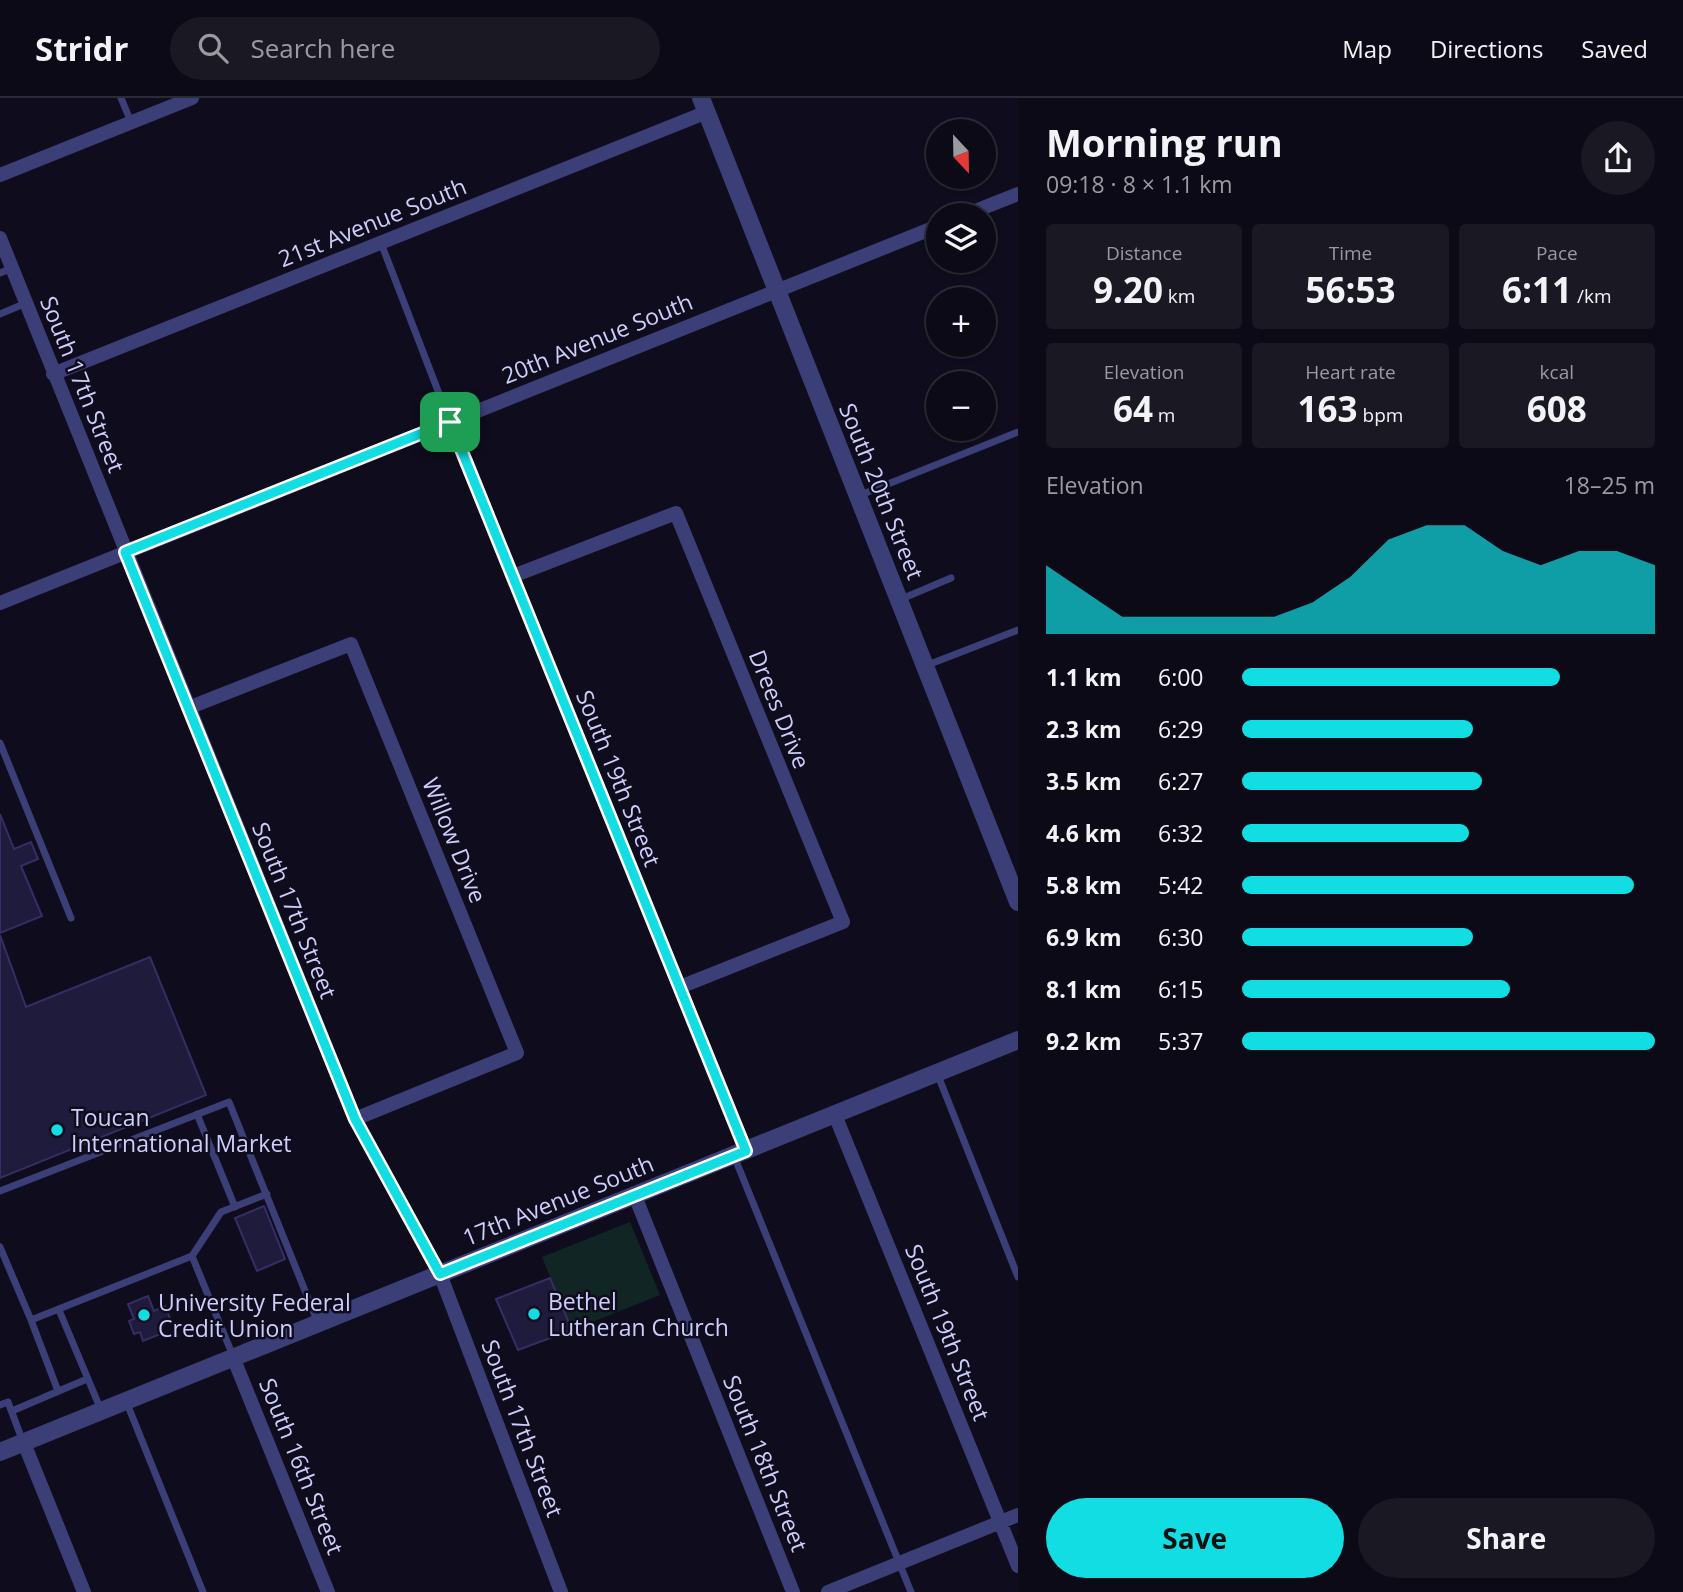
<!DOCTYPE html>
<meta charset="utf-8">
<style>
body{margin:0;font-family:"Open Sans",sans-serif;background:#191823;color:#f1f3f6;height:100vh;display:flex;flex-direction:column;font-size:26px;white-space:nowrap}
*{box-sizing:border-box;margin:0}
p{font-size:23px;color:#9a9aa1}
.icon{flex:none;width:38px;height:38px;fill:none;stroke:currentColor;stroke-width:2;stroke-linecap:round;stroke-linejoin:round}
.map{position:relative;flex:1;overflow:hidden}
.details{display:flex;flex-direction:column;background:#0b0a16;width:665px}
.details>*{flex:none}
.needle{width:46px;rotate:158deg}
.buttons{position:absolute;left:926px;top:21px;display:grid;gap:14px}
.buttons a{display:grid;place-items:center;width:70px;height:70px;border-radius:50%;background:#0b0a16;box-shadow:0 2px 5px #0004,0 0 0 2px #2b2b35;font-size:35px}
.pin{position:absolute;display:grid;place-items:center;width:60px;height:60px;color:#fff;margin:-30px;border-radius:14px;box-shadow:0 4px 10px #0006}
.round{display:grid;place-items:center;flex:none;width:74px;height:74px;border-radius:37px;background:#191823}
.headline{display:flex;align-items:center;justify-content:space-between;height:119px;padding:0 28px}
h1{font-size:38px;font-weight:700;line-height:52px}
.metrics{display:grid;grid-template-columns:repeat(3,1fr);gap:10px;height:119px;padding:7px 28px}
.metrics div{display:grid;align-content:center;border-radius:7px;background:#191823;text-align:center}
.metrics b{font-size:35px;font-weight:700}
.metrics small{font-size:19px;font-weight:400}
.metrics p{font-size:19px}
.chart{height:196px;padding:14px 28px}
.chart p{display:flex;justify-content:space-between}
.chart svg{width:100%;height:126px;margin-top:7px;fill:#11dde2;opacity:.7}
.cta{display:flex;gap:14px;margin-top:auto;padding:14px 28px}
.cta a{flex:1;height:80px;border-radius:42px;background:#11dde2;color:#111;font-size:28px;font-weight:700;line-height:80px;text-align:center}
.cta a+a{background:#191823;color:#f1f3f6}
ul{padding:0 28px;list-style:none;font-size:23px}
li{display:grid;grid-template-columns:112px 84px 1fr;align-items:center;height:52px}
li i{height:18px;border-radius:9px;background:#11dde2}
header{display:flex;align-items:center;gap:42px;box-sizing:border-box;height:98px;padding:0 35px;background:#0b0a16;border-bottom:2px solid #2b2b35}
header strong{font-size:33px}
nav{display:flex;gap:38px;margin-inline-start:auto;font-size:24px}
.search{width:490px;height:63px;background:#191823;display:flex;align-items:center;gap:18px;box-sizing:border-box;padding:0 24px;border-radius:38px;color:#9a9aa1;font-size:26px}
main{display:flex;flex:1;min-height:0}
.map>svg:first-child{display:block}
</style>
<header>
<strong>Stridr</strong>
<div class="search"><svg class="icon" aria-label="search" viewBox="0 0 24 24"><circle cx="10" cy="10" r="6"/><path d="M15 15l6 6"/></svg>Search here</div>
<nav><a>Map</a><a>Directions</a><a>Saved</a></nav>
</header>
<main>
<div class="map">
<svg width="1018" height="1494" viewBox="0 0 1018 1494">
<rect width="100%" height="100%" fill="#0f0d1d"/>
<!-- green -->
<path fill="#112624" d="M630,1124L660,1197L572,1232L542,1159Z"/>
<!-- building -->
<path fill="#1f1b3c" stroke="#352e66" stroke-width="2" d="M0,716L14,751L31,744L38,761L21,768L42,818L0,835Z
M0,837L26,909L150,859L206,997L0,1080Z
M264,1108L285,1161L257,1173L235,1120Z
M550,1180L572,1232L518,1252L496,1201Z
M148,1198L154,1213L165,1208L171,1223L160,1227L163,1235L143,1243L140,1234L134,1236L129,1223L134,1221L128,1206Z"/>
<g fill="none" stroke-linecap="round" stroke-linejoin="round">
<!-- service -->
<path stroke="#3c3e78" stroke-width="7" d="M121,0L131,24
M381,145L450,324
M0,175L12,170
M0,216L26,205
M858,398L1018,334
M899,502L951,480
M925,568L1018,532
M0,645L71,820
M937,975L1018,1179
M197,1016L235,1109
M734,1058L911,1494
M0,1093L229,1004L318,1225
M0,1149L31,1222L192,1158L221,1114L267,1096
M192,1158L233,1258
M59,1212L101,1312
M31,1222L58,1293
M126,1303L203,1494
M0,1307L8,1304L23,1344
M12,1313L87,1281"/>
<!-- minor -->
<path stroke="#3c3e78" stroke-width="14" d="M0,77L192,0
M965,117L1018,96
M0,140L355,1021L440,1176L561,1494
M53,276L707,14
M450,324L746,1053
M513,478L676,415L843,824L680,889
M0,505L938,128
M188,610L351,546L517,955L355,1021
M835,1017L1018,1468
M635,1098L793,1494
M233,1259L328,1494
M24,1345L84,1494
M828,1494L1018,1417"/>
<!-- tertiary -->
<path stroke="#3c3e78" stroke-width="18" d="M701,0L1018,804
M0,1354L1018,942"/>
</g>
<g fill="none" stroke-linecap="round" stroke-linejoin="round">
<defs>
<path id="route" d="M450,324L746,1053L440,1176L355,1021L125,454Z"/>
</defs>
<!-- route casing -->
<use href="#route" stroke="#fff" stroke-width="14"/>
<!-- route -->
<use href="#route" stroke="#11dde2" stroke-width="9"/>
</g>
<!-- markers -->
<g fill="#11dde2" stroke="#0f0d1d" stroke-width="2.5">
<circle cx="57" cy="1032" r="7"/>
<circle cx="534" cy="1216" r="7"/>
<circle cx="144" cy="1217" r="7"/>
</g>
<g text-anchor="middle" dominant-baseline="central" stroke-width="5" stroke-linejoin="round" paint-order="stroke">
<!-- street labels -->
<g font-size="23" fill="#cecdfb" stroke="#0f0d1d">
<text transform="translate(372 124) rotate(-22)">21st Avenue South</text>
<text transform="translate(597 240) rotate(-22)">20th Avenue South</text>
<text transform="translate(83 286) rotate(68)">South 17th Street</text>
<text transform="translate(882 393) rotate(68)">South 20th Street</text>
<text transform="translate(780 611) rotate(68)">Drees Drive</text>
<text transform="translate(619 680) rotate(68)">South 19th Street</text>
<text transform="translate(455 742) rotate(68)">Willow Drive</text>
<text transform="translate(295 812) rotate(68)">South 17th Street</text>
<text transform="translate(558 1102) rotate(-22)">17th Avenue South</text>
<text transform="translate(948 1234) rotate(68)">South 19th Street</text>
<text transform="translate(523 1330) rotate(69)">South 17th Street</text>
<text transform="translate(766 1365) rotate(68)">South 18th Street</text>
<text transform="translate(302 1368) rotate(68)">South 16th Street</text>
</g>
<!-- poi labels -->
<g font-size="23" fill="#cecdfb" stroke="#0f0d1d" text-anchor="start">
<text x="71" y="1019">Toucan<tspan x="71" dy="26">International Market</tspan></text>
<text x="548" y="1203">Bethel<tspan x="548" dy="26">Lutheran Church</tspan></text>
<text x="158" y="1204">University Federal<tspan x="158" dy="26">Credit Union</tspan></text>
</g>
</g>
</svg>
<div class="buttons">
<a><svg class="needle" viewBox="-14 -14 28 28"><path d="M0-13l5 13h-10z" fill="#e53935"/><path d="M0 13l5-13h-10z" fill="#9a9aa1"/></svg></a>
<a><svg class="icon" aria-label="layers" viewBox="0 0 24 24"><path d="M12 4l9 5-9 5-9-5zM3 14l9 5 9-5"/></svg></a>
<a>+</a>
<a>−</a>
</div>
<div class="pin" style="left:450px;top:324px;background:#1e9e55"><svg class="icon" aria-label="arrive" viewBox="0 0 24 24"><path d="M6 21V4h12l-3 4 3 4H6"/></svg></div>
</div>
<section class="details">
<div class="headline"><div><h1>Morning run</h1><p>09:18 · 8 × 1.1 km</p></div><a class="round"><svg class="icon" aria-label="share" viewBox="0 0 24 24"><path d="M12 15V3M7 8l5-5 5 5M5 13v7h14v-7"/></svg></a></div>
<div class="metrics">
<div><p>Distance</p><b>9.20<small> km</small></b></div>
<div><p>Time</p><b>56:53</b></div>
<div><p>Pace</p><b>6:11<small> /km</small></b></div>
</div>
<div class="metrics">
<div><p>Elevation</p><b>64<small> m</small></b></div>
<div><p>Heart rate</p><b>163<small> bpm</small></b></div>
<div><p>kcal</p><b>608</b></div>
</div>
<div class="chart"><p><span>Elevation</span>18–25 m</p>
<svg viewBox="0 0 160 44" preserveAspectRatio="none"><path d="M0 44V20L10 29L20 38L30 38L40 38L50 38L60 38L70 33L80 24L90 11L100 6L110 6L120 15L130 20L140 15L150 15L160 20V44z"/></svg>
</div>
<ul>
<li><b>1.1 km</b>6:00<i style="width:77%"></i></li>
<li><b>2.3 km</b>6:29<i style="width:56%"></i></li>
<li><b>3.5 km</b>6:27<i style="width:58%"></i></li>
<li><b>4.6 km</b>6:32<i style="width:55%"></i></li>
<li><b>5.8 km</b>5:42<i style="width:95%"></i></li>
<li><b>6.9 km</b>6:30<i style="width:56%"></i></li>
<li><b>8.1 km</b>6:15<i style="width:65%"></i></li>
<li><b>9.2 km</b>5:37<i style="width:100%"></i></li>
</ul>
<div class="cta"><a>Save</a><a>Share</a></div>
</section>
</main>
